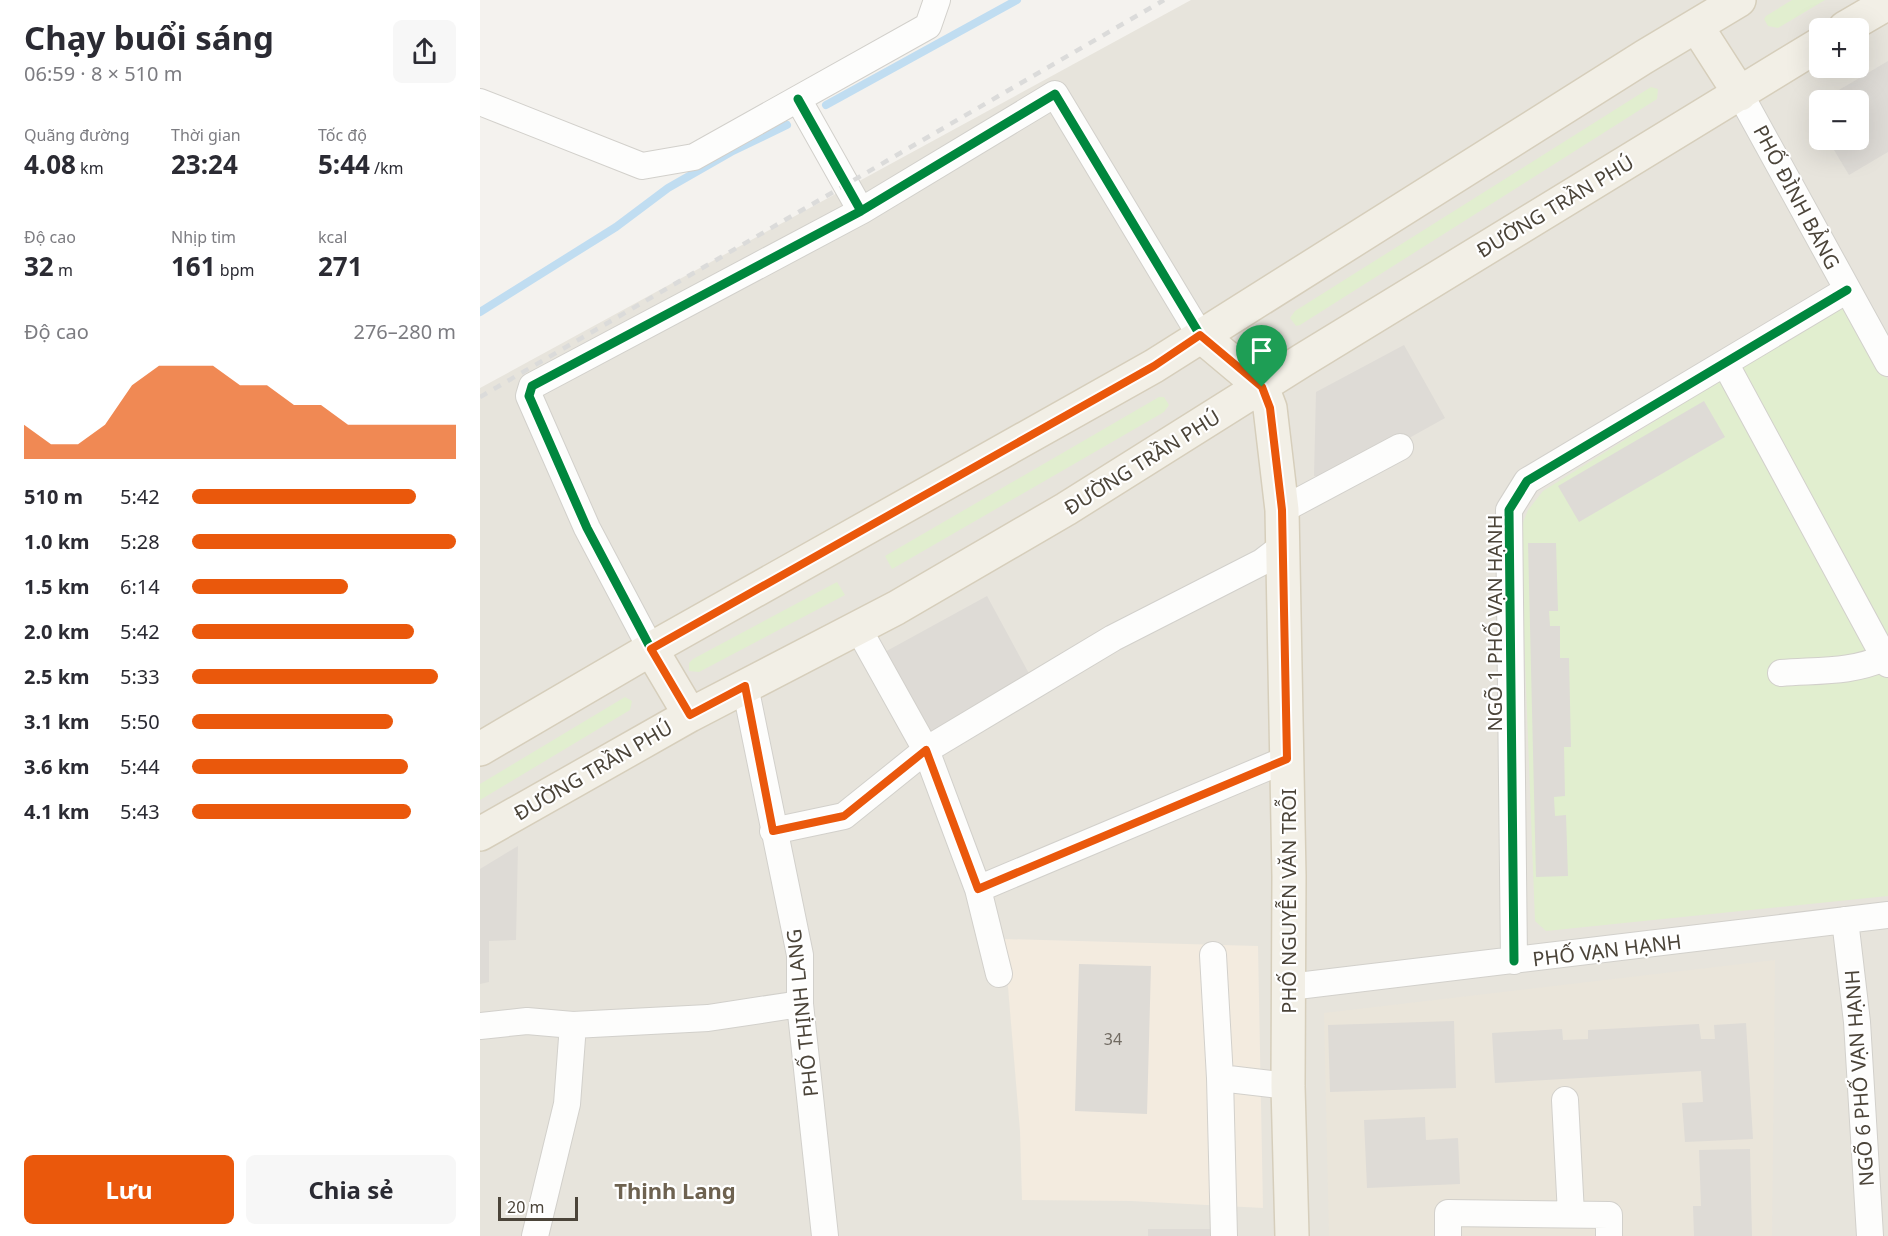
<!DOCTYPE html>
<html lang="vi">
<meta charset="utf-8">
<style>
body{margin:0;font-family:"Noto Sans",sans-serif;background:#f7f7f7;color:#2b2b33;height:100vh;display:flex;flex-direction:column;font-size:22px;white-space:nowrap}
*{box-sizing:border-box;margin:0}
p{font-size:20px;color:#7c7c81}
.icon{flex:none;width:33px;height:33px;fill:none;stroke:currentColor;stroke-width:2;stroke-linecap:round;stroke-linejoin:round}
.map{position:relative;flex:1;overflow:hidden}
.details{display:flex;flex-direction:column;background:#fff;width:480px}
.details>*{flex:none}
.controls{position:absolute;left:1329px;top:18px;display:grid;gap:12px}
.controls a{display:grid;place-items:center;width:60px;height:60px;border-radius:9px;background:#fff;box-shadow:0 6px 24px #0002;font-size:30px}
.scale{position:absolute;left:18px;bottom:15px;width:80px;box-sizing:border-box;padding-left:6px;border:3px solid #4b4439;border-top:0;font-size:16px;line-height:21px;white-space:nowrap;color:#4b4439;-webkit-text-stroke:4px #fff;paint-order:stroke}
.pin{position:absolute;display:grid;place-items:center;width:51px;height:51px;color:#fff;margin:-62px -26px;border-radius:50% 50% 50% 0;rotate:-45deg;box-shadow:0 0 6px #0007}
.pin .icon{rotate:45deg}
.round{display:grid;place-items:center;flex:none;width:63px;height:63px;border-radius:9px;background:#f7f7f7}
.overview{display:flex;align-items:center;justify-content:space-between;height:102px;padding:0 24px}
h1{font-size:33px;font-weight:700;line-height:45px}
.figures{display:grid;grid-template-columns:repeat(3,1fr);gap:9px;height:102px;padding:6px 24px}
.figures div{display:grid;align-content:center}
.figures b{font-size:26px;font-weight:700}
.figures small{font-size:16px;font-weight:400}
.figures p{font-size:16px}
.chart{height:168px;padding:12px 24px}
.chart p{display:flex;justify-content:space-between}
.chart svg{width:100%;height:108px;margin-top:6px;fill:#ea580c;opacity:.7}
.primary-button{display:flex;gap:12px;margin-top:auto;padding:12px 24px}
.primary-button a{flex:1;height:69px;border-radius:9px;background:#ea580c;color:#fff;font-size:24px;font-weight:700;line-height:69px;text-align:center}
.primary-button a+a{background:#f7f7f7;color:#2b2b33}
ul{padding:0 24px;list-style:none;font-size:20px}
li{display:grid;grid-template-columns:96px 72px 1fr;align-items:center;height:45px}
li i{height:15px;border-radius:8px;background:#ea580c}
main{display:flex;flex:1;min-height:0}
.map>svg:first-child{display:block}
</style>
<main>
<section class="details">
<div class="overview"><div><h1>Chạy buổi sáng</h1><p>06:59 · 8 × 510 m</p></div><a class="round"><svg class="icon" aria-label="share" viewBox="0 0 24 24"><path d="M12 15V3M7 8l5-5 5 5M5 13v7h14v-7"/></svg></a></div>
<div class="figures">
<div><p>Quãng đường</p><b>4.08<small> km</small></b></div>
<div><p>Thời gian</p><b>23:24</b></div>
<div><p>Tốc độ</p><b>5:44<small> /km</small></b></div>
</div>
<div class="figures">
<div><p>Độ cao</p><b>32<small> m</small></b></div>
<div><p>Nhịp tim</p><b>161<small> bpm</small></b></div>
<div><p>kcal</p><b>271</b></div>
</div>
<div class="chart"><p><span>Độ cao</span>276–280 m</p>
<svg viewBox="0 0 160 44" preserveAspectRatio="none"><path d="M0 44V30L10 38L20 38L30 30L40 14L50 6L60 6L70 6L80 14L90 14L100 22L110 22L120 30L130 30L140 30L150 30L160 30V44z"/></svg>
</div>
<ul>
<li><b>510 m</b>5:42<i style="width:85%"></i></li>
<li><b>1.0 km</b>5:28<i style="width:100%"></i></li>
<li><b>1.5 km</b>6:14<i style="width:59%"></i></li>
<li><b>2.0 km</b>5:42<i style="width:84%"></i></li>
<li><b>2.5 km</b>5:33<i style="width:93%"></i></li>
<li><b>3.1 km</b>5:50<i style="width:76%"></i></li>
<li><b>3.6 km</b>5:44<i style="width:82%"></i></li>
<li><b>4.1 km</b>5:43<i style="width:83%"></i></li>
</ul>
<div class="primary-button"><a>Lưu</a><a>Chia sẻ</a></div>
</section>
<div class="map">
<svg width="1408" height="1236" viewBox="0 0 1408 1236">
<rect width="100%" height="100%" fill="#f4f2ee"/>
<!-- residential -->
<path fill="#e7e4dc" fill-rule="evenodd" d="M711,0H1408V1236H0V388ZM1340,28H1378V68H1340ZM1340,100H1378V140H1340Z"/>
<!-- commercial -->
<path fill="#f3ebdf" d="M524,939L778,946L783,1208L651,1201L542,1200L540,1131Z"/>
<!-- education -->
<path fill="#eae5da" d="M1295,960L1292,1236H849L844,1013Z"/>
<!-- green -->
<path fill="#e1eecf" d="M1312,0H1345L1298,28L1288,26L1284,19L1286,16Z
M1171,87L1178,89L1177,99L820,325L816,326L810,318L815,311Z
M1364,303L1408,380V896L1066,931L1055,921L1040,530L1048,510L1063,491Z
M679,397H684L689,405L684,412L412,569L405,556Z
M357,582L365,595L219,672L209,671V663L213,659Z
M145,697L152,701L150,710L0,800V784Z"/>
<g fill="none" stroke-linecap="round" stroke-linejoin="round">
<!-- stream -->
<path stroke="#c0ddf1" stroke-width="8" d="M346,105L537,0
M0,312L136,227L188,188L251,152L307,125"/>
</g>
<!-- building -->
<path fill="#dedbd6" d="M1408,61V152L1369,175L1348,140H1378V100H1342Z
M1340,102V126L1329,108Z
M924,345L965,418L861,476H834L836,392Z
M1224,401L1245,437L1099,522L1078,486Z
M1048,543H1076L1078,611H1069L1070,626H1080V658H1089L1091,747H1084L1085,796L1074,797L1075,816L1086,815L1088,876L1056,877Z
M507,596L553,681L451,739L403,653Z
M38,846L36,940L9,941V982L0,984V869Z
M599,964L671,966L667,1114L595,1111Z
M974,1021L976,1088L850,1092L848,1025Z
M1266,1023L1273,1139L1205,1142L1202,1103L1223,1102L1221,1071L1015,1083L1012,1033L1082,1029L1083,1040L1108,1039V1030L1219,1024L1221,1039H1235L1234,1025Z
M945,1117L946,1140L978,1138L980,1184L887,1188L884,1120Z
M1270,1149L1272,1236H1214L1213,1206H1221L1219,1150Z
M668,1229H736V1236H668Z"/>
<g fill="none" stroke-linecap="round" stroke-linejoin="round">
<defs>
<path id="minor" d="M1260,94L1408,363
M318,99L381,211L575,94L720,335
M0,102L162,166L214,157L448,26L457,0
M1245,363L1408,664
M802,510L920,447
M378,628L446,750L498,889L519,974
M171,649L107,528L49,396L52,386L381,211
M1301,673C1335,670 1374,673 1405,657
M265,686L320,955V1004L345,1236
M293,831L364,816L446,750L633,638L782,562L803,546
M498,889L807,759
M1365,920L1377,1022L1390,1236
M733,955L740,1078L808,1086
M1034,961L1029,510L1047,481L1367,290
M809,987L1408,915
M0,1026L47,1021L93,1025L228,1018L320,1004
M740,1078L744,1236
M1085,1100L1091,1214
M55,1236L87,1104L93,1025
M968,1236V1213L1129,1215V1236"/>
<path id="major" d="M1217,27L1260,94
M1365,28L1408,3
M720,335L782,387L790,408L802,510L809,876L808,1086L812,1236
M171,649L210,715
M0,749L171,649L674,366L1164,57L1259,0
M0,834L210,715L416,608L586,509L823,360L1340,44"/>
</defs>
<!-- minor casing -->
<use href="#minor" stroke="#d2d0cb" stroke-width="28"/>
<!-- major casing -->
<use href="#major" stroke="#d6cebb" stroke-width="36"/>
<!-- minor -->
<use href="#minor" stroke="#fdfdfc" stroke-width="26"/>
<!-- major -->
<use href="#major" stroke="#f2efe6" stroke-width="33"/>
<!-- rail -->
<path stroke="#dbdbda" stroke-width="4.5" stroke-dasharray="8 8" stroke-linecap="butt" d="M0,397L684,0"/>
<defs>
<path id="cycleway" d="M318,99L381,211L575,94L720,335
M171,649L107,528L49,396L52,386L381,211
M1034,961L1029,510L1047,481L1367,290"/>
</defs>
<!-- cycleway casing -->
<use href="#cycleway" stroke="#fff" stroke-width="13"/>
<!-- cycleway -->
<use href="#cycleway" stroke="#00873e" stroke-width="9"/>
</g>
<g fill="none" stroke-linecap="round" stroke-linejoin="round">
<defs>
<path id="route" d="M720,335L782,387L790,408L802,510L807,759L498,889L446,750L364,816L293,831L265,686L210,715L171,649L674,366Z"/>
</defs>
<!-- route casing -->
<use href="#route" stroke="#fff" stroke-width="12"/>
<!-- route -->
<use href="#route" stroke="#ea580c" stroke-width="8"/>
</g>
<g text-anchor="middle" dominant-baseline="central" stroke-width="4.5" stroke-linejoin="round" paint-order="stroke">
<!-- number labels -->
<g font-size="16" fill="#706a61">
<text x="633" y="1039">34</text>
</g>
<!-- street labels -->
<g font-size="20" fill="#4b4439" stroke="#fff">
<text transform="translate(1317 197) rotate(62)">PHỐ ĐÌNH BẢNG</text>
<text transform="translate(1075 206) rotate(-31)">ĐƯỜNG TRẦN PHÚ</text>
<text transform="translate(662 462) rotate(-32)">ĐƯỜNG TRẦN PHÚ</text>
<text transform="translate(1014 623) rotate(-90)">NGÕ 1 PHỐ VẠN HẠNH</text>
<text transform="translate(113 770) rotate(-30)">ĐƯỜNG TRẦN PHÚ</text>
<text transform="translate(808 901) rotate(-90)">PHỐ NGUYỄN VĂN TRỖI</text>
<text transform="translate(1127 950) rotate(-7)">PHỐ VẠN HẠNH</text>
<text transform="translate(322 1013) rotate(-96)">PHỐ THỊNH LANG</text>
<text transform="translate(1379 1078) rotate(-94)">NGÕ 6 PHỐ VẠN HẠNH</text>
</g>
<!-- quarter labels -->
<g font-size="22" font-weight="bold" fill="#6e6250" stroke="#fff">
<text x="195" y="1190">Thịnh Lang</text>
</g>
</g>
</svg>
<div class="controls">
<a>+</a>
<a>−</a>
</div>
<div class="scale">20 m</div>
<div class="pin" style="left:782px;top:387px;background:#1e9e55"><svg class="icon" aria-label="arrive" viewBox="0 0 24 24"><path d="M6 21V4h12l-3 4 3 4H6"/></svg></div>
</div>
</main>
